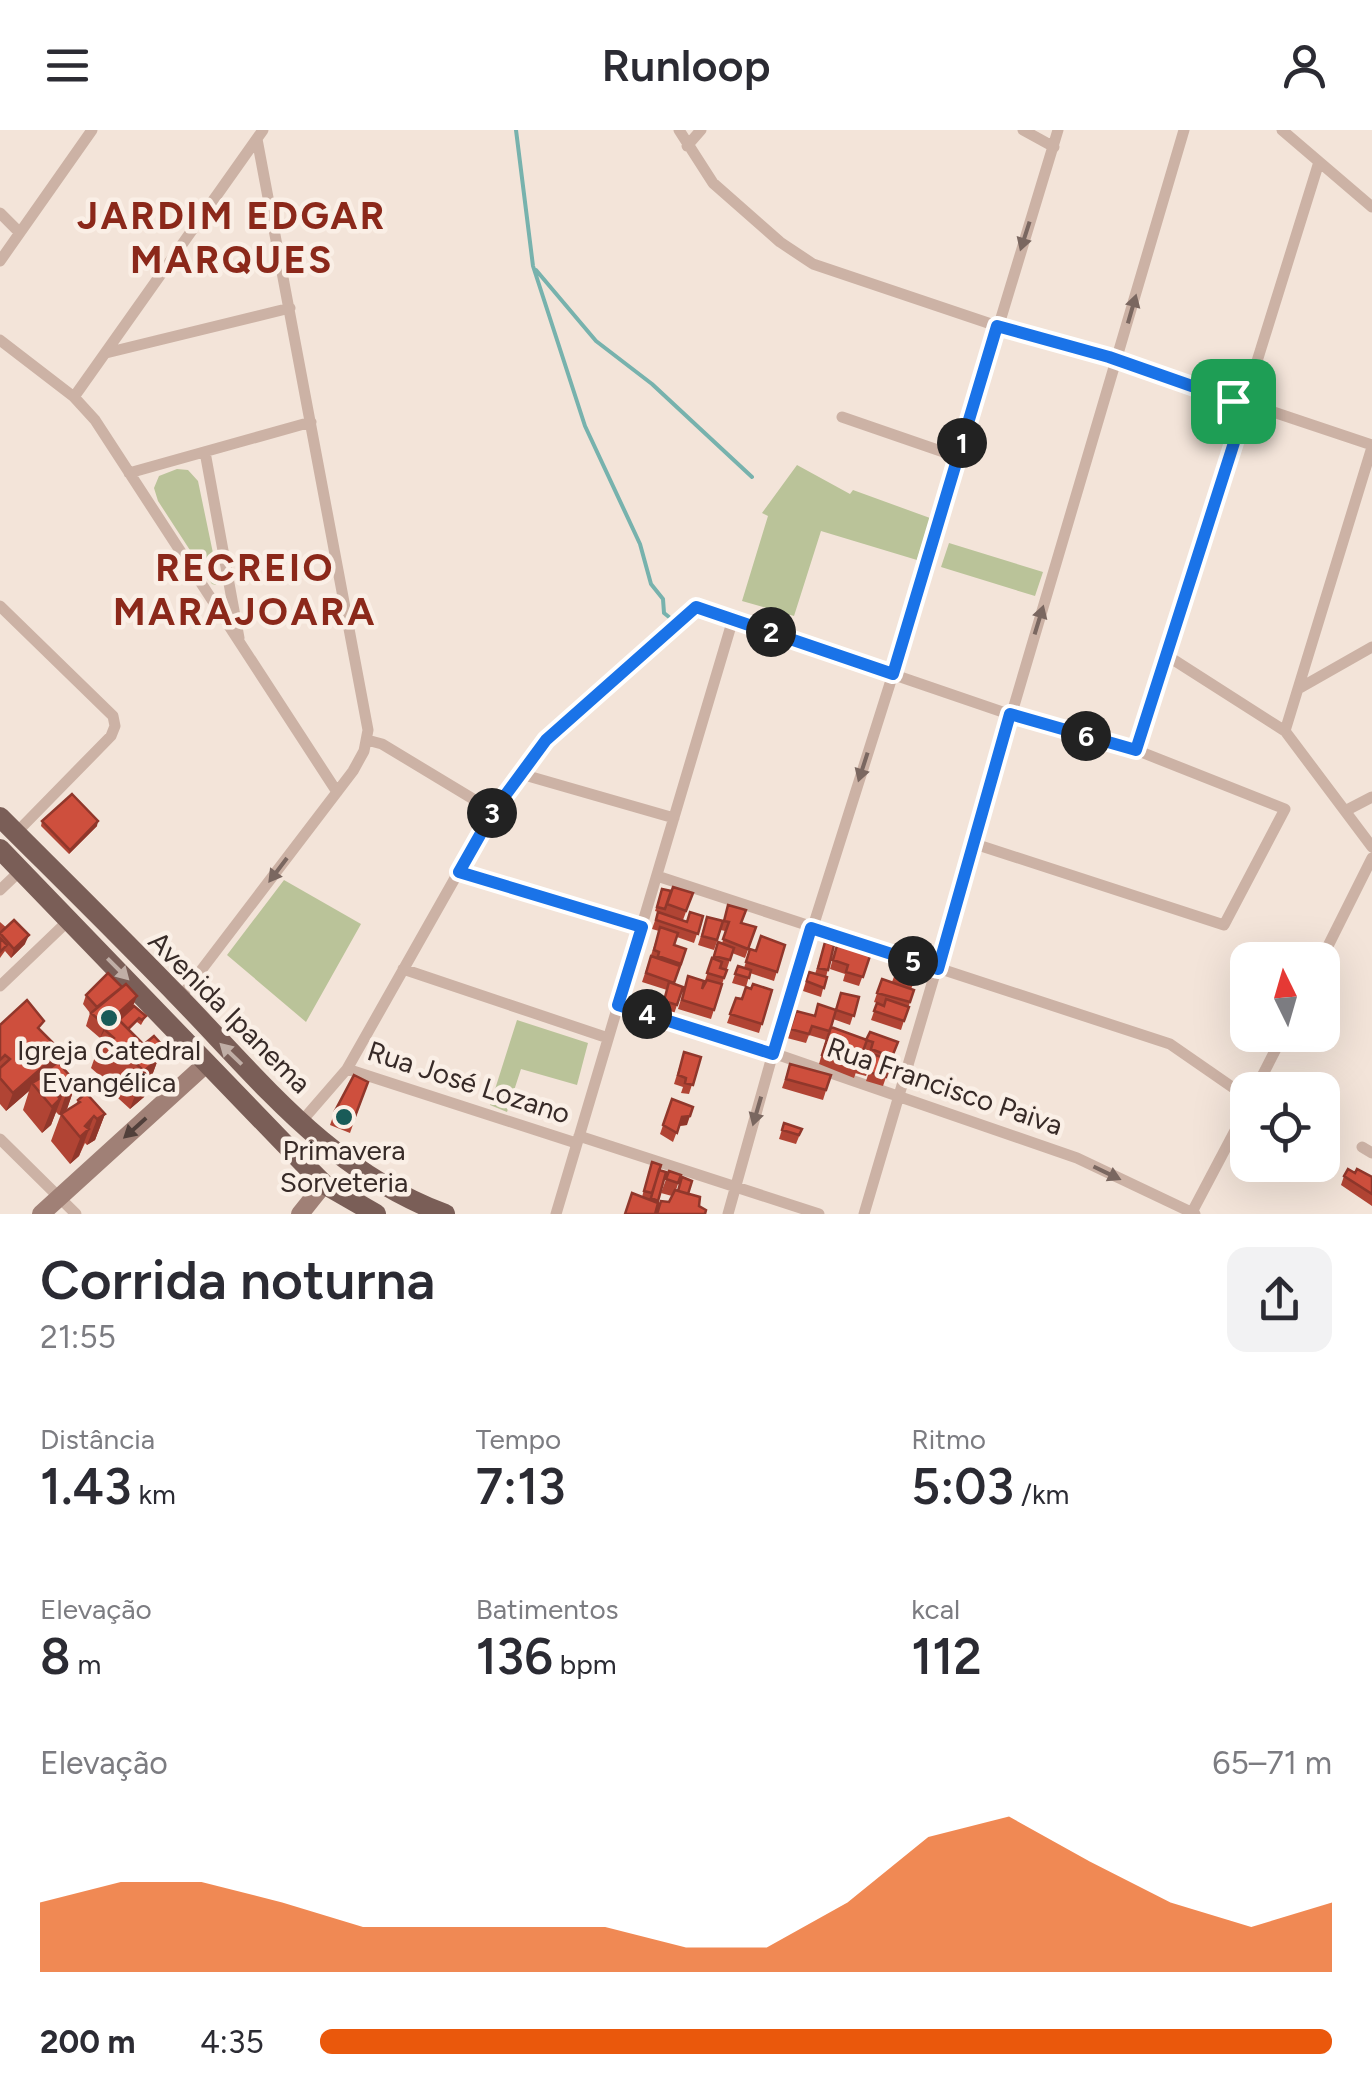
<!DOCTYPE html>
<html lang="pt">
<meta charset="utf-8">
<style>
body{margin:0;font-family:Figtree,sans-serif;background:#f2f2f3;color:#2b2b33;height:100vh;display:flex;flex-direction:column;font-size:38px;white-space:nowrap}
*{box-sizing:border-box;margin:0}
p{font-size:32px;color:#7c7c81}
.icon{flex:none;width:55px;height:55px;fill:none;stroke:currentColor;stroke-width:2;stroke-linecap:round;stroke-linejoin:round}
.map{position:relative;height:1084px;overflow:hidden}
.details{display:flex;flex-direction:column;background:#fff;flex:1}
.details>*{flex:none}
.needle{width:65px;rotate:355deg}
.fabs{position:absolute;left:1230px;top:812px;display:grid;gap:20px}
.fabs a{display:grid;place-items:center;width:110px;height:110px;border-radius:20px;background:#fff;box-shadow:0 10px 40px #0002;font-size:50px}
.pin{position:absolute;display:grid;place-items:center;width:85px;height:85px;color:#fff;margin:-42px;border-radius:20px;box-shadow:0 5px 15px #0006}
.km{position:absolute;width:50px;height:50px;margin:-25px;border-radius:50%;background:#222;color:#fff;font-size:28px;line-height:50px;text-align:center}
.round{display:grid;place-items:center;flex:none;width:105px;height:105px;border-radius:20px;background:#f2f2f3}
.head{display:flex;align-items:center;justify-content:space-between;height:170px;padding:0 40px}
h1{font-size:55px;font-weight:600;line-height:75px}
.figures{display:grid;grid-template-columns:repeat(3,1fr);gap:15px;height:170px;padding:10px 40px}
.figures div{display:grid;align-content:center}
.figures b{font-size:50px;font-weight:600}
.figures small{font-size:28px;font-weight:400}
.figures p{font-size:28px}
.chart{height:280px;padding:20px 40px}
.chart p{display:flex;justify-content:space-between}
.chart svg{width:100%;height:180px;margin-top:10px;fill:#ea580c;opacity:.7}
ul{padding:0 40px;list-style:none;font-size:32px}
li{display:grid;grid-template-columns:160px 120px 1fr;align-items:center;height:75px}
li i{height:25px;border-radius:12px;background:#ea580c}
header{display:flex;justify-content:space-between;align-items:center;height:130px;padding:0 40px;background:#fff;font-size:45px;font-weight:600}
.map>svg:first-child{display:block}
</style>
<header><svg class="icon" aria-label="menu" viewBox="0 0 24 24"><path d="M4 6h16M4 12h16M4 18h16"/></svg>Runloop<svg class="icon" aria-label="person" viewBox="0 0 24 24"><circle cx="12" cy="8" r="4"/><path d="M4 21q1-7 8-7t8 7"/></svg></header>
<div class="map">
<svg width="1372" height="1084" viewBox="0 0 1372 1084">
<rect width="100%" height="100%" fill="#f3e4d9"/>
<!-- green -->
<path fill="#bac399" d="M797,335L850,364L853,360L930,388L917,430L821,401L794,486L742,471L768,386L762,383Z
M177,339L188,340L198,351L219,452L216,455L212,454L158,371L154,358L159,346Z
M949,413L1043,442L1035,466L941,437Z
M284,750L361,794L306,892L227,825Z
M517,890L588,913L577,955L521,939L507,982L490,975Z"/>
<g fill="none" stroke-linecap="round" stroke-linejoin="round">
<!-- stream -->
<path stroke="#77b2ad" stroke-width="4" d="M516,0L533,136L585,296L640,414L651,454L663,469L664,483L669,487
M536,140L596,211L652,254L752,347"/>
<!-- street -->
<path stroke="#ccb2a5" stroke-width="11" d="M679,0L713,53L780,112L813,134L997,196L1109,227L1372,315
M1023,0L1054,17
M1282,0L1372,77
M687,16L701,0
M0,83L19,102
M0,131L92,0
M0,210L74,267L95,290L337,662
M106,223L290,178
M74,267L263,0
M842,287L958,327
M205,322L239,508
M129,343L311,292
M0,476L113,586L115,596L111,606L16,703
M1166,525L1285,601L1372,717
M1298,559L1372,517
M1285,601L1372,317
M367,610L382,614L493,681
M1136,620L1319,32
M521,644L674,688
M1345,681L1372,667
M459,741L642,797
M657,746L1170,914L1248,968
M0,760L21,740
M1321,830L1372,728
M403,839L608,908
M0,856L69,790
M180,868L353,641L364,621L368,600L257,9
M618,875L773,923L1077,1028L1195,1084
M347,939L576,1013
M1255,960L1283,905
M301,992L347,939L493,681L546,610L696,477L1023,589L1136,620L1285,679L1224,795L975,714
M579,1006L819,1084
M0,1009L76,1084
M1362,1017L1372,1023
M556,1084L733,489
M728,1084L773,923L893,544L1058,0
M864,1084L1184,0
M1191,1084L1248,976"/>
<!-- secondary -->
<path stroke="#a08076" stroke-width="18" d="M41,1084L207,933
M300,1084L324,1054"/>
<!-- primary -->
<path stroke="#7a5e57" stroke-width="20" d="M0,687C59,746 119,805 177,865C260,950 329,1041 445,1084
M0,719L305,1035L324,1054L376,1084"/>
</g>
<!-- wall -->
<path fill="#b14434" d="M42,691L97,696L69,724L41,696Z
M662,759L693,763L683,790L655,781Z
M658,782L687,791L703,786L694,813L677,807L674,815L686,819L674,854L683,857L674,884L660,880L667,860L642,852L659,801L652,799Z
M707,787L723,791L741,793L756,797L745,828L732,823L711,889L678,879L688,846L702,859L718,812L722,814L725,801L721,800L714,820L698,815Z
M0,792L25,814L11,828L5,821L0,828Z
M825,812L834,815L821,867L803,861L806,851L815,844Z
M785,815L774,851L750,843L746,857L732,853L738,836L744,838L750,819L756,821Z
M836,817L872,820L859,856L843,851L845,844L830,839Z
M900,830L915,850L911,859L914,860L901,900L871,890L877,873L884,875L874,872L882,849L892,852Z
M751,859L772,860L759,903L727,893L736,868L742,869Z
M86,865L133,877L146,886L141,895L137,892L129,900L143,915L165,924L157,932L144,967L130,979L97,949L99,945L91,938L102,907L100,908L86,896L90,883L83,874Z
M859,867L850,895L833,889L831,897L866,910L898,912L883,956L866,951L873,930L872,929L866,946L855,943L862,925L868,928L870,921L864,919L854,948L819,934L826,909V910L809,905L806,913L787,908L796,881L814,886L818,874L836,880Z
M0,895L41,900L57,932L76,953L67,979L59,985L56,982L51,995L42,1003L23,980L29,961L6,981L0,974Z
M684,922L701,927L689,964L681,963L683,957L674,954Z
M790,934L831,945L823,970L782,958Z
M368,952L350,1003L330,995L335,981Z
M672,969L687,995L679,996L673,1012L660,1004Z
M78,970L105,984L95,1010L87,1015L85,1013L79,1026L70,1034L51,1011L61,984L76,975Z
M784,993L802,999L796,1014L779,1009Z
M659,1040L666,1042L657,1073L642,1067L649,1041Z
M669,1041L681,1045L676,1060L688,1064L699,1076L669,1072L672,1066L661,1063Z
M1355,1043L1372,1047V1076L1341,1055L1344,1046Z"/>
<!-- shaded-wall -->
<path fill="#90372b" d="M98,691L97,696L69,724L70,720Z
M29,805L25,814L11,828L14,819Z
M137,866L132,879L105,900L100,908L105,895Z
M167,920L165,924L157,932L144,967L130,979L145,938Z
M61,921L55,939H49L47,946L32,953L29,961L6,981L13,963Z
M76,953L67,979L59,985L68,958Z
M66,956L51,995L42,1003L57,965Z
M105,984L95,1010L87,1015L97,989Z
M94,986L79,1026L70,1034L85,996Z
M690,986L687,995L678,996L682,987Z"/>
<!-- building -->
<path fill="#ce4f3d" stroke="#90372b" stroke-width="2.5" d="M72,664L98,691L70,720L42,691Z
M673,757L693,763L686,781L667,774Z
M662,759L671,761L665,779L657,777Z
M728,775L746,780L741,793L756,797L748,819L723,809L729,792L724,791Z
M658,782L687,792L690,782L703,786L698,804L656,790Z
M707,787L723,791L717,810L702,806Z
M14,790L29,805L14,819L0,803Z
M660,797L678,803L674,815L686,819L681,834L658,826L659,822L654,820Z
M761,806L785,815L777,842L746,832L750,819L756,821Z
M0,808L7,815L0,822Z
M839,808L872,820L863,847L846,842L848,835L833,830Z
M718,812L734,818L730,830L714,826Z
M825,812L834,815L828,840L818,838Z
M651,826L680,836L674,853L646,843Z
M712,828L722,832L720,838L727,840L724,848L707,843Z
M900,830L918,835L915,850L895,844Z
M738,836L751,840L749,848L735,844Z
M809,842L827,847L824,858L806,851Z
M108,843L122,857L97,877L86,865Z
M688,846L704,851L702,859L707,850L722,854L714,880L682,870Z
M882,849L914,860L910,872L877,863Z
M669,852L683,857L677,875L664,871Z
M126,854L137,866L105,895L91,883Z
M753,854L772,860L762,894L730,884L736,868L742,869L746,857L751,859Z
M841,863L859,867L854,886L836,880Z
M886,869L909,877L904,891L874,881L877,873L884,876Z
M27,870L44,891L38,898L61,921L13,963L0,948V938L10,929L5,925L0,930V895Z
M818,874L836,880L831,897L867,910L857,938L822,925L831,897L829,901L812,896L809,904L790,899L796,881L815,886Z
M134,876L146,886L142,890L139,888L128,899L119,890Z
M119,890L158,929L144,941L111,911L114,908L105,900Z
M870,902L898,912L892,927L871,919L873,912L866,910Z
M154,906L167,920L157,928L143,915Z
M684,922L701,927L693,955L685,953L686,948L678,945Z
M862,925L872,929L867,942L857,938Z
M875,925L892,930L886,947L869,942Z
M58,932L76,953L68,958L66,956L57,965L60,969L52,977L32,953L51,942L49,939Z
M790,934L831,945L826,960L786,949Z
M354,945L368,952L354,989L335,981Z
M86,963L105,984L97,989L94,986L85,996L89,999L80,1007L61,984L80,972L78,970Z
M672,969L693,977L690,986L682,987L677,1003L663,995Z
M784,993L802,999L799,1005L782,1000Z
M652,1032L661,1035L652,1063L644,1061Z
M1348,1039L1355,1043L1357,1039L1372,1047V1064L1344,1046Z
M659,1040L666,1042L658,1071L651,1068Z
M669,1041L681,1045L678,1053L666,1049Z
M682,1047L692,1051L688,1064L678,1061Z
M675,1060L700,1067L699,1076L706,1080L705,1084H657L661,1071L669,1072Z
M632,1063L658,1073L655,1084H625Z"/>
<!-- one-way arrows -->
<defs><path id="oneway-solid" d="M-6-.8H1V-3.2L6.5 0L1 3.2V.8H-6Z" transform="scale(2.5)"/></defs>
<g fill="#7a6760">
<use href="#oneway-solid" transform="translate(1025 106) rotate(108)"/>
<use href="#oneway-solid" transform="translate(1132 179) rotate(-74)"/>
<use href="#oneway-solid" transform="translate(1039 490) rotate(-73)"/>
<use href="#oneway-solid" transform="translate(863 637) rotate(108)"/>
<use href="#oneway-solid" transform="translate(278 740) rotate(127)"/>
<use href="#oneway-solid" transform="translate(757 981) rotate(106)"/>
<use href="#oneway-solid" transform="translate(1107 1043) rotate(26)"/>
</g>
<g fill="#c0aea6">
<use href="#oneway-solid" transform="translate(118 839) rotate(45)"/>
<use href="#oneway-solid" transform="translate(231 924) rotate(-136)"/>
</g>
<use fill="#51403b" href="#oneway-solid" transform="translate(135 998) rotate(138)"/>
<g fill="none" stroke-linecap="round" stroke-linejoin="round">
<defs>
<path id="route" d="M997,196L1109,227L1246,275L1136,620L1010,584L938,839L811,798L773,924L618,875L642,797L459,742L493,682L546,610L696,477L893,544Z"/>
</defs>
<!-- route casing -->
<use href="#route" stroke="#fff" stroke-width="20"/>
<!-- route -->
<use href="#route" stroke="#1a73e8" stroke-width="12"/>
</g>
<!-- markers -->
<g fill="#195b58" stroke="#faefe6" stroke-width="4">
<circle cx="109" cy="888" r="10"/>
<circle cx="344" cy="987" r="10"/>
</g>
<g text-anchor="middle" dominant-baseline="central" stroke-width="9" stroke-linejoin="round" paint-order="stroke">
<!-- street labels -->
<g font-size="28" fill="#372a27" stroke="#faefe6">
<text transform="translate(230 882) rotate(45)">Avenida Ipanema</text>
<text transform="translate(469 952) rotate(18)">Rua José Lozano</text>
<text transform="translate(945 956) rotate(19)">Rua Francisco Paiva</text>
</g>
<!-- poi labels -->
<g font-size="28" fill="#372a27" stroke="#faefe6">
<text x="109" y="920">Igreja Catedral<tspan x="109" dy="32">Evangélica</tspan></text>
<text x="344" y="1020">Primavera<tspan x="344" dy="32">Sorveteria</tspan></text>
</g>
<!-- district labels -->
<g font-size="38" font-weight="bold" letter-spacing="2.5" fill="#8b281a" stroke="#faefe6">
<text x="232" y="86">JARDIM EDGAR<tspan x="232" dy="44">MARQUES</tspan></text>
<text x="245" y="438">RECREIO<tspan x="245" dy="44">MARAJOARA</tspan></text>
</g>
</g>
</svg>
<div class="fabs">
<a><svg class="needle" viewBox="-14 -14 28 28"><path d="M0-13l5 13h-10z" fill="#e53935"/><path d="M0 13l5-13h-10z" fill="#7c7c81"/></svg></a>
<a><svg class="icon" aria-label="locate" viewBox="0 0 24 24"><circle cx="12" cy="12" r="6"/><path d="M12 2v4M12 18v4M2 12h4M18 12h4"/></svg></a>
</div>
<div class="pin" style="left:1233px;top:271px;background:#1e9e55"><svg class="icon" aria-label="arrive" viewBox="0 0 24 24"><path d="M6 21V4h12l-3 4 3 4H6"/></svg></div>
<b class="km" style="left:962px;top:313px">1</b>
<b class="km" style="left:771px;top:502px">2</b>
<b class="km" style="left:492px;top:683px">3</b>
<b class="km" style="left:647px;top:884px">4</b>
<b class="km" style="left:913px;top:831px">5</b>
<b class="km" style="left:1086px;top:606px">6</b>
</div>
<section class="details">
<div class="head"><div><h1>Corrida noturna</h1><p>21:55</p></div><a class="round"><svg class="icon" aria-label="share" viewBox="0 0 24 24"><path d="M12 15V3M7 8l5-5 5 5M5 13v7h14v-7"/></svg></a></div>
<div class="figures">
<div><p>Distância</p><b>1.43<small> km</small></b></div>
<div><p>Tempo</p><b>7:13</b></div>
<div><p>Ritmo</p><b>5:03<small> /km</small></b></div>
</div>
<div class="figures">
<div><p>Elevação</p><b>8<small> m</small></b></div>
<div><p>Batimentos</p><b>136<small> bpm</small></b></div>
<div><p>kcal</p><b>112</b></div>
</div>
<div class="chart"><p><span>Elevação</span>65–71 m</p>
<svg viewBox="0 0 160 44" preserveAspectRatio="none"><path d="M0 44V27L10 22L20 22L30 27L40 33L50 33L60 33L70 33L80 38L90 38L100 27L110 11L120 6L130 17L140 27L150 33L160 27V44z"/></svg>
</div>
<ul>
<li><b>200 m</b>4:35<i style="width:100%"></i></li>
</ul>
</section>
